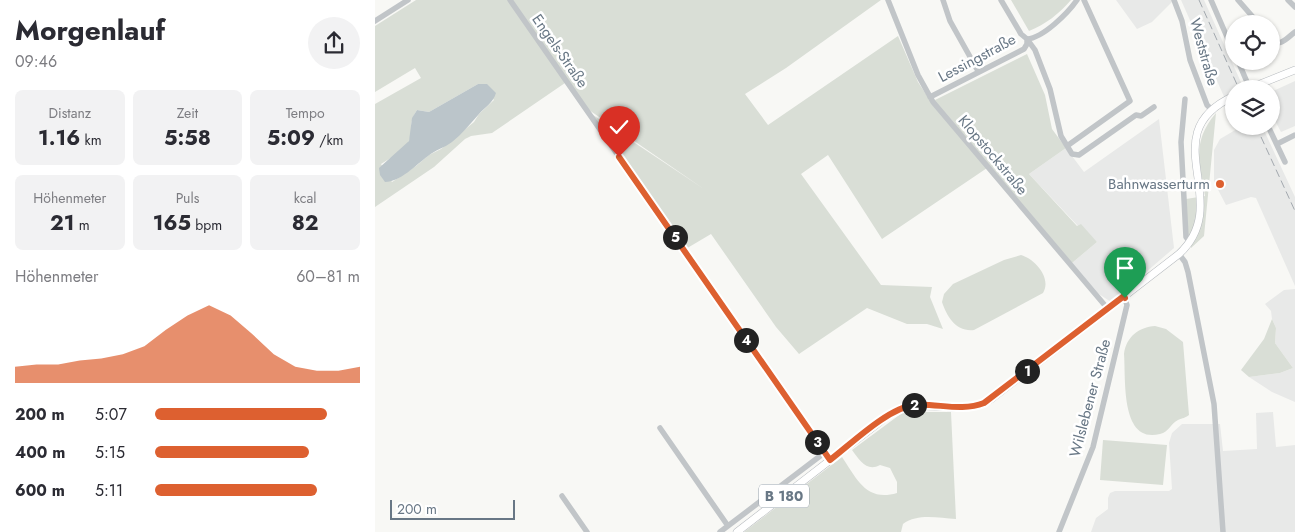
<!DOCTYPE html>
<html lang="de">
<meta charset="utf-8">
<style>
body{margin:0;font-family:Jost,sans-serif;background:#f2f2f3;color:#2b2b33;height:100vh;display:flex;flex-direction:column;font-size:19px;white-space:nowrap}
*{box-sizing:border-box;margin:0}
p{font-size:16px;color:#7c7c81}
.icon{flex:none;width:28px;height:28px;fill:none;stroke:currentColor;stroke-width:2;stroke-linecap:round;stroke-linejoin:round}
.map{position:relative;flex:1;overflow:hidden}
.sheet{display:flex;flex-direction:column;background:#fff;width:375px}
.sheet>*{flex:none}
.controls{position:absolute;left:850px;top:15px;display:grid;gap:10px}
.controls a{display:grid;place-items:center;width:55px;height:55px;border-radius:50%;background:#fff;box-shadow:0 1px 4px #0004;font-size:25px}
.scale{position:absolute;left:15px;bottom:12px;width:125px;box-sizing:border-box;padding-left:5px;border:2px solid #687785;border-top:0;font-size:14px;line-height:18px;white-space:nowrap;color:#687785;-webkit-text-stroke:4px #fff;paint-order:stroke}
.pin{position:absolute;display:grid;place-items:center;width:42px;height:42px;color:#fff;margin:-51px -21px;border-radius:50% 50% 50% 0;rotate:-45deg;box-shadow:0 0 5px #0007}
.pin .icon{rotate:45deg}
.km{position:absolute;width:25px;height:25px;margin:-12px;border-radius:50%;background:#222;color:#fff;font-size:14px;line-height:25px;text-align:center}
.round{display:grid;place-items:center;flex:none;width:52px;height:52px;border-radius:26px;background:#f2f2f3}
.overview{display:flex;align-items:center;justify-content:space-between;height:85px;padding:0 15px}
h1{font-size:28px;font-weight:700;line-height:38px}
.stats{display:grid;grid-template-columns:repeat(3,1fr);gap:8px;height:85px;padding:5px 15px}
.stats div{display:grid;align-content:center;border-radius:8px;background:#f2f2f3;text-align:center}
.stats b{font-size:21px;font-weight:700}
.stats small{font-size:14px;font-weight:400}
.stats p{font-size:14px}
.chart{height:140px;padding:10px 15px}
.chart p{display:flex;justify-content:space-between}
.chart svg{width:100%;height:90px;margin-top:5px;fill:#dd6030;opacity:.7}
ul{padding:0 15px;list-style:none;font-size:16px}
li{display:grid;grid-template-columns:80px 60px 1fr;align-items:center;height:38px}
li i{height:12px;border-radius:6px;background:#dd6030}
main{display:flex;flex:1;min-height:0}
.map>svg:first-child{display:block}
</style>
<main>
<section class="sheet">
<div class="overview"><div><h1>Morgenlauf</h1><p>09:46</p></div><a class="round"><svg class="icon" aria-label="share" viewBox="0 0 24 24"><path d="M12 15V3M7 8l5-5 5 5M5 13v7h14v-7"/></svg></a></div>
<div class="stats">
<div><p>Distanz</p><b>1.16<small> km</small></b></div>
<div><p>Zeit</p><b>5:58</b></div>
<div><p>Tempo</p><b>5:09<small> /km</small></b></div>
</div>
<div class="stats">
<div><p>Höhenmeter</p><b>21<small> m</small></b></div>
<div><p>Puls</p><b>165<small> bpm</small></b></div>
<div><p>kcal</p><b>82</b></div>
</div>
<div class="chart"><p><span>Höhenmeter</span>60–81 m</p>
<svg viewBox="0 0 160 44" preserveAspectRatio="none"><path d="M0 44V36L10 35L20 35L30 33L40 32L50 30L60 26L70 18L80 11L90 6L100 11L110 20L120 30L130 36L140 38L150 38L160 36V44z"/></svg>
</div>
<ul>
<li><b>200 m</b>5:07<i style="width:84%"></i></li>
<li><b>400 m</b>5:15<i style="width:75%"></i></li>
<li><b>600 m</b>5:11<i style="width:79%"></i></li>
</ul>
</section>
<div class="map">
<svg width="920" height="532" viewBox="0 0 920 532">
<rect width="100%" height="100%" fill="#f8f8f5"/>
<!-- built -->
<path fill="#e8e9e8" d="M741,0H797L798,1L777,22L762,29Z
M806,0H829L869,89H859V119Z
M920,81V126L906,132L896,113V92Z
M784,119L799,248L736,302L724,294L697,263L722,242L703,226L654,174L691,148L709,172Z
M861,126H887L920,197V286L881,198L876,197L851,205L839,182V150L845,139L862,129Z
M920,289V402L897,392L874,377L905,373L918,368L900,343L901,328L897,319L896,311L890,304L909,290Z
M898,412L901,447L920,445V532H716L721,518L733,509V498L735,493L740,491H794L797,489L794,443L797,433L807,424H845L848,451L882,449L881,413Z"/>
<!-- green -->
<path fill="#d9ded6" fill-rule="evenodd" d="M41,0H506L411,68L370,94L393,125L523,36L543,82L556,102L652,54L670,95L677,129L691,148L654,174L702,226L706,224L722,242L697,263L615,166L507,239L453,155L426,174L506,285L557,287L555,297L568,329L552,324H532L492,308L424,354L401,327L336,234L309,250L212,111L329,189L214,110L190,83L117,133L96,136L90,139L59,167L0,207V104L46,78L40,68L0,92V26ZM103,84L119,100L104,114L99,122L66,149L54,155L41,166L17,182L6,164C15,158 30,151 34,141C39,130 32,125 42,110L54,112Z
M636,0H696C684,14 671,24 654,31Z
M841,113L829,236L816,248V238L812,236L811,199L830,196C824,162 817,141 841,113Z
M646,255C660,259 677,278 668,293L599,330C581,332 572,317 567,302L569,294L578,284L629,260Z
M897,319L901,328L900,343L918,368L905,373L874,377L866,370L889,339Z
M780,326L791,329L808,342L814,415C810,418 808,418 803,420C796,423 794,432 785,434C745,444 751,379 749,354C751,337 764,327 780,326Z
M552,412H576L581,519C563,518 543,513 528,524L526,532H369L467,457C482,479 491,502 522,493V482L515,468L505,465C492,472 485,461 477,450L527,413Z
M728,440L792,445L788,485L725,480Z"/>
<!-- water -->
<path fill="#bbc5ca" d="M103,84H112L121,93C118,103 110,107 104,114C95,124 87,134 77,142C69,148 60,150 53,156C41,165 25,182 10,182L5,175L4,168L34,141L37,118L42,110L54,112Z"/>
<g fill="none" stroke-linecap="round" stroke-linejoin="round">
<defs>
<path id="major" d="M880,86L920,70
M362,532L511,417C548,392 582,420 616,399L804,254C861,201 776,134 859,96"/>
</defs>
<!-- major casing -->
<use href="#major" stroke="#b6babe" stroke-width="8"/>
<!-- minor -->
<path stroke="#c1c5c8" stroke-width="5.5" d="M135,0L455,460
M513,0L543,75L558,102L733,309
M568,0L575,21L603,71
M626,0L646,34L652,39L660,50L675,89L686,136L697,154L704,155L761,115L766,116L779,107
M799,0L807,21L815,60L832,105L836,109
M836,0L859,53
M863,0L884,24
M913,0L920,7
M0,21L33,0
M896,39C905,48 912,38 920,32
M863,61L875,89
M555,97L649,49L652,44V39C668,38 693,13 702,0
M810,99L806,142L811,237L815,242
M893,126L910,162
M902,144L920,135
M692,146L755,101L709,0
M804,254L810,262L813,272L839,404L848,532
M285,428L353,526
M187,496L212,532
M345,532L449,453
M684,532L718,447L752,305L749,296"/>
<!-- major -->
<use href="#major" stroke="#fff" stroke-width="7"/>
<!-- rail -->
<path stroke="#a2a8ae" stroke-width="1" stroke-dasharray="8 4" stroke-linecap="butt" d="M824,0L864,89
M881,126L920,211"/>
<defs>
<path id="major-bridge" d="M875,89L880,86"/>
</defs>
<!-- major-bridge casing -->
<use href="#major-bridge" stroke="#b6babe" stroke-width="8" stroke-linecap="butt"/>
<!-- major-bridge -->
<use href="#major-bridge" stroke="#fff" stroke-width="7"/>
</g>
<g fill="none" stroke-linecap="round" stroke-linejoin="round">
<defs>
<path id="route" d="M244,157L455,460C476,444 513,408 539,405C562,403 586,412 609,403L749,296L750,298"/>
</defs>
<!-- route casing -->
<use href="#route" stroke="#fff" stroke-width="10"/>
<!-- route -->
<use href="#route" stroke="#dd6030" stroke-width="6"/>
</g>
<!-- markers -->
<circle fill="#dd6030" stroke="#fff" stroke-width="2" cx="845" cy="184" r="5"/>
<g text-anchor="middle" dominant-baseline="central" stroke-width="5" stroke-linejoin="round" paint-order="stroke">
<!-- shield labels -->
<rect fill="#fff" stroke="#95a0aa" stroke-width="1" x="384" y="484.5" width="50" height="23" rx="4"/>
<g font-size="14" font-weight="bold" fill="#687785">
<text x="409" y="496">B 180</text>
</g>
<!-- street labels -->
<g font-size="15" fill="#687785" stroke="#fff">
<text transform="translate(185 51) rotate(55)">Engels-Straße</text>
<text transform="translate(829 52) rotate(74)">Weststraße</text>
<text transform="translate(602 58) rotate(-28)">Lessingstraße</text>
<text transform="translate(618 155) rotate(50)">Klopstockstraße</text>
<text transform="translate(715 398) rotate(-75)">Wilslebener Straße</text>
</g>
<!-- poi labels -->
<g font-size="15" fill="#687785" stroke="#fff" text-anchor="end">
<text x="835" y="184">Bahnwasserturm</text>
</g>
</g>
</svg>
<div class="controls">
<a><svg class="icon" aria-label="locate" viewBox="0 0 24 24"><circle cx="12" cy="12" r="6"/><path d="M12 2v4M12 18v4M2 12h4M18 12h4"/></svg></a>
<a><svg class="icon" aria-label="layers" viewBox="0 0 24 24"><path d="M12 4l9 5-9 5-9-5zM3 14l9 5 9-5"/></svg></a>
</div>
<div class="scale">200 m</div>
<div class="pin" style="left:750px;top:298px;background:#1e9e55"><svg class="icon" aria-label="arrive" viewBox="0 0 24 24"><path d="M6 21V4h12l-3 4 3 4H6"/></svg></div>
<div class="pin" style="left:244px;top:157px;background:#d93025"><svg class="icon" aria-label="check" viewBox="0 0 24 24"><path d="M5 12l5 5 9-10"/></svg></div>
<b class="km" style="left:652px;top:371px">1</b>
<b class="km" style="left:539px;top:405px">2</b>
<b class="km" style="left:442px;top:442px">3</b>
<b class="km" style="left:371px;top:340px">4</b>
<b class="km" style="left:300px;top:237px">5</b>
</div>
</main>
